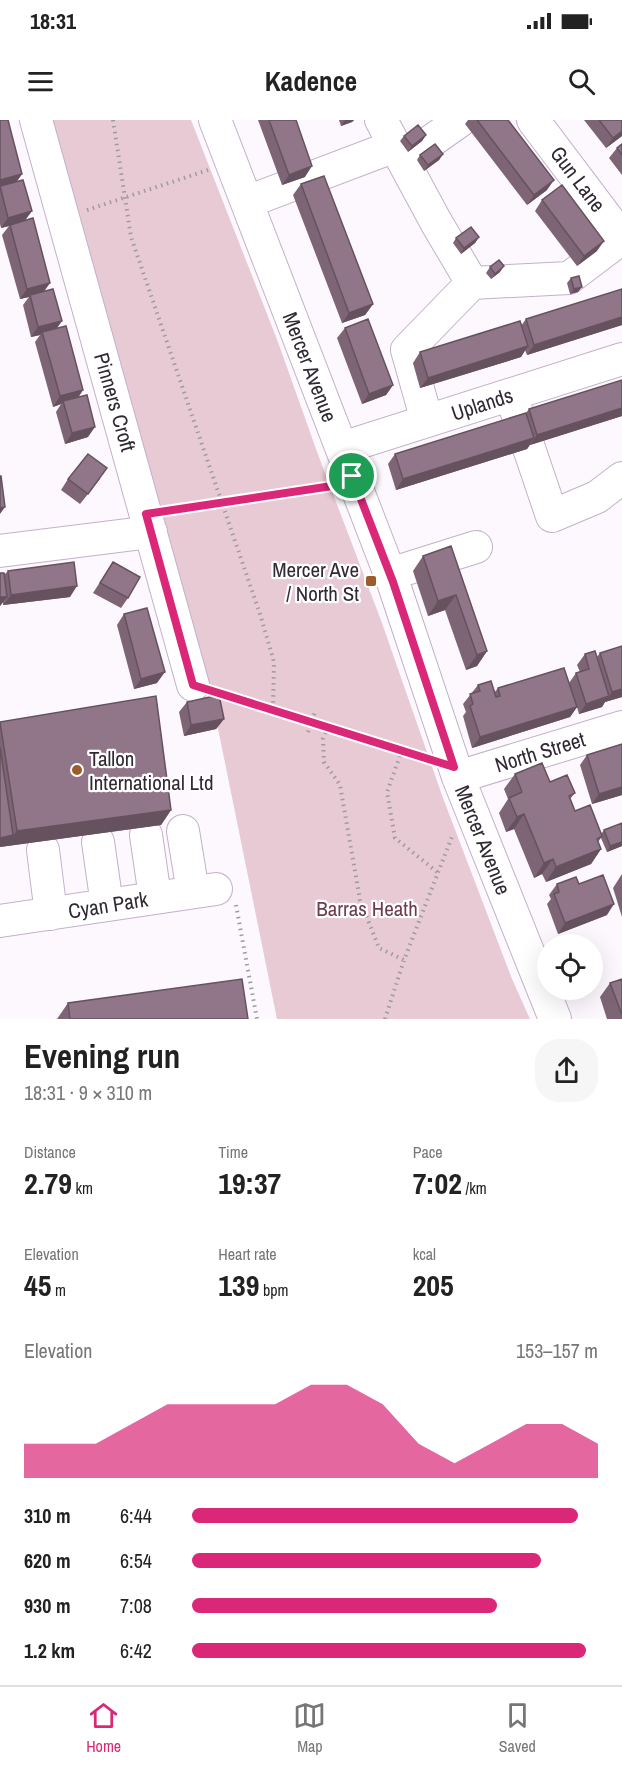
<!DOCTYPE html>
<meta charset="utf-8">
<style>
body{margin:0;font-family:"Archivo Narrow",sans-serif;background:#f6f6f6;color:#222;height:100vh;display:flex;flex-direction:column;font-size:22px;white-space:nowrap}
*{box-sizing:border-box;margin:0}
p{font-size:20px;color:#767676}
.icon{flex:none;width:33px;height:33px;fill:none;stroke:currentColor;stroke-width:2;stroke-linecap:round;stroke-linejoin:round}
.map{position:relative;height:899px;overflow:hidden}
.side{display:flex;flex-direction:column;background:#fff;flex:1}
.side>*{flex:none}
.fabs{position:absolute;left:537px;top:814px;display:grid;gap:12px}
.fabs a{display:grid;place-items:center;width:66px;height:66px;border-radius:50%;background:#fff;box-shadow:0 6px 24px #0002;font-size:30px}
.pin{position:absolute;display:grid;place-items:center;width:51px;height:51px;color:#fff;margin:-26px;border:3px solid #fff;border-radius:50%;box-shadow:0 2px 6px #0007}
.round{display:grid;place-items:center;flex:none;width:63px;height:63px;border-radius:24px;background:#f6f6f6}
.head{display:flex;align-items:center;justify-content:space-between;height:102px;padding:0 24px}
h1{font-size:33px;font-weight:700;line-height:45px}
.stats{display:grid;grid-template-columns:repeat(3,1fr);gap:9px;height:102px;padding:6px 24px}
.stats div{display:grid;align-content:center}
.stats b{font-size:30px;font-weight:700}
.stats small{font-size:16px;font-weight:400}
.stats p{font-size:16px}
.chart{height:168px;padding:12px 24px}
.chart p{display:flex;justify-content:space-between}
.chart svg{width:100%;height:108px;margin-top:6px;fill:#db2777;opacity:.7}
ul{padding:0 24px;list-style:none;font-size:20px}
li{display:grid;grid-template-columns:96px 72px 1fr;align-items:center;height:45px}
li i{height:15px;border-radius:8px;background:#db2777}
.status{display:flex;justify-content:space-between;align-items:center;height:42px;padding:0 30px;background:#fff;direction:ltr}
.status svg{height:16px;fill:currentColor}
header{display:flex;justify-content:space-between;align-items:center;height:78px;padding:0 24px;background:#fff;font-size:27px;font-weight:700}
.tab-bar{display:flex;justify-content:space-around;align-items:center;height:84px;border-top:2px solid #e0e0e0;background:#fff;font-size:16px;color:#767676}
.tab-bar a{display:grid;justify-items:center;gap:3px}
.tab-bar .active{color:#db2777}
.map>svg:first-child{display:block}
</style>
<div class="status"><b>18:31</b><svg viewBox="0 0 49 12"><path d="M0 12V9h3v3zM5 12V6h3v6zM10 12V3h3v9zM15 12V0h3v12zM26 1h20v11H26zM47 4h2v5h-2z"/></svg></div>
<header><svg class="icon" aria-label="menu" viewBox="0 0 24 24"><path d="M4 6h16M4 12h16M4 18h16"/></svg>Kadence<svg class="icon" aria-label="search" viewBox="0 0 24 24"><circle cx="10" cy="10" r="6"/><path d="M15 15l6 6"/></svg></header>
<div class="map">
<svg width="622" height="899" viewBox="0 0 622 899">
<rect width="100%" height="100%" fill="#fcf8fe"/>
<!-- green -->
<path fill="#e8cad4" d="M48,0H191L278,222L316,329L382,503L443,678L512,859L530,899H277L211,574L135,311Z"/>
<g fill="none" stroke-linecap="round" stroke-linejoin="round">
<defs>
<path id="minor" d="M36,0L193,565
M215,0L393,462L458,657L555,899
M381,0L436,102L472,163L569,158L622,118
M533,0L622,118
M403,41L461,0
M247,82L395,26
M515,287L552,396L597,377L622,358
M427,301L407,230L472,163
M342,328L622,239
M0,431L151,412
M390,454L476,427
M458,657L622,607
M183,711L193,772
M146,715L155,777
M98,722L107,785
M43,730L51,794
M0,801L216,769"/>
</defs>
<!-- minor casing -->
<use href="#minor" stroke="#c4b0ca" stroke-width="34"/>
<!-- path -->
<path stroke="#9f9aa2" stroke-width="4" stroke-dasharray="1.5 4.5" stroke-linecap="butt" d="M113,0L131,117L261,497L274,542L273,590
M87,90L208,50
M171,391L330,367
M215,572L425,638
M328,607L323,619L324,642L340,665L360,780L379,828L404,840
M308,612L315,592
M402,630L387,672L395,718L437,752
M236,785L257,899
M385,899L404,840L453,714"/>
<!-- minor -->
<use href="#minor" stroke="#fff" stroke-width="32"/>
</g>
<!-- wall -->
<path fill="#7d6575" d="M0,0L22,54L17,61L25,100L44,171L57,208L83,270L78,277L88,317L65,324L56,292L61,284L53,287L35,222L40,215L31,217L23,185L29,177L20,179L2,115L9,106L1,108L0,104Z
M258,0H296L305,57L282,65Z
M339,0H354L352,2L341,6Z
M468,0H508L547,70L527,85L465,4Z
M584,0H622V16L606,28Z
M426,15L422,21L408,32L400,21L404,16Z
M622,24V55L609,38L617,28Z
M443,34L439,40L424,51L417,40L420,35Z
M301,64L373,184L365,195L342,203L293,75Z
M542,80L597,131L577,146L535,91Z
M479,117L475,123L461,134L453,123L456,118Z
M490,147L500,152L491,159L486,153Z
M571,158L578,172L570,174L567,163Z
M622,169V205L527,235L525,230L521,237L420,268L413,243L420,232L521,206L526,199Z
M345,208L393,265L386,275L362,284L337,218Z
M622,260V296L530,325L527,329L396,370L388,344L395,334L526,293L529,289Z
M68,359H100L80,384L61,370Z
M451,426L487,531L477,546L466,550L445,490L428,496L413,451L423,436Z
M113,442L128,478L121,488L93,473Z
M8,451L70,477L3,485V482L0,486V453L4,455Z
M124,494L157,563L134,569L117,505Z
M600,533L622,577L605,582L602,587L579,594L577,587L570,597L472,628L463,596L466,592L463,584L478,565L494,573L498,568L569,563L576,553L580,552L577,545L585,534L597,537Z
M187,582L224,599L216,609L184,616L179,592Z
M0,602L171,690L161,705L0,727Z
M622,624V675L592,684L580,645L587,635Z
M515,654L550,662L575,673L570,679L575,691L601,714L604,710L622,726L607,732L601,718L598,722L601,729L591,744L546,762L542,754L534,758L514,709L506,712L499,693L508,679L504,669Z
M622,754V797L613,768Z
M557,764H579L607,795L558,814L547,784L551,779L549,775Z
M622,859V899H607L600,877L610,863Z
M68,883L248,899H57Z"/>
<!-- shaded-wall -->
<path fill="#66525f" d="M345,0H354L352,2L341,6Z
M622,11V16L606,28L613,18Z
M426,15L422,21L408,32L412,26Z
M443,34L439,40L424,51L428,45Z
M312,46L305,57L282,65L289,55Z
M22,54L15,64L0,68V60Z
M554,60L547,70L527,85L534,75Z
M32,91L24,102L10,105L9,106L1,108L8,98Z
M479,117L475,123L461,134L464,128Z
M604,121L597,131L577,146L584,136Z
M504,146L500,152L491,159L495,154Z
M50,163L43,173L30,175L29,177L20,179L27,169Z
M582,167L578,172L570,174L574,169Z
M373,184L365,195L342,203L349,193Z
M622,197V205L527,235L534,225Z
M62,201L55,211L42,212L40,215L31,217L38,207Z
M528,226L521,237L420,268L428,258Z
M393,265L386,275L362,284L369,274Z
M83,270L76,281H63L61,284L53,287L60,276Z
M622,288V296L530,325L537,315Z
M95,307L88,317L65,324L72,313Z
M534,318L527,329L396,370L403,359Z
M5,387L0,394V388Z
M77,466L70,477L3,485L11,475Z
M456,475L445,490L428,496L438,481Z
M0,477H7L0,486Z
M487,531L477,546L466,550L477,535Z
M165,552L157,563L134,569L141,559Z
M622,569V577L605,582L602,587L579,594L586,584L609,577L612,572Z
M577,587L570,597L472,628L480,617Z
M224,599L216,609L184,616L191,605Z
M622,667V675L592,684L599,674Z
M171,690L161,705L0,727V718L13,715L17,711Z
M524,694L514,709L506,712L517,697Z
M622,722V726L607,732L610,726Z
M601,729L591,744L546,762L556,747Z
M553,739L542,754L534,758L544,743Z
M614,784L607,795L558,814L565,803Z"/>
<!-- building -->
<path fill="#917588" stroke="#66525f" stroke-width="1.5" d="M0,0H8L22,54L0,60Z
M269,0H296L312,46L289,55Z
M477,0H508L554,60L534,75Z
M599,0H622V11L613,18Z
M418,5L426,15L412,26L404,16Z
M435,24L443,34L428,45L420,35Z
M622,24V35L617,28Z
M324,56L373,184L349,193L301,64Z
M23,60L32,91L8,98L0,66Z
M562,65L604,121L584,136L542,80Z
M33,98L50,163L27,169L10,105Z
M471,107L479,117L464,128L456,118Z
M499,140L504,146L495,154L490,147Z
M579,156L582,167L574,169L571,158Z
M53,169L62,201L38,207L30,175Z
M622,169V197L534,225L526,199Z
M368,199L393,265L369,274L345,208Z
M520,201L528,226L428,258L420,232Z
M66,206L83,270L60,276L42,212Z
M622,260V288L537,315L529,289Z
M87,275L95,307L72,313L63,281Z
M526,293L534,318L403,359L395,334Z
M88,334L107,348L88,374L68,359Z
M0,356H1L5,387L0,388Z
M451,426L487,531L477,535L456,475L438,481L423,436Z
M74,442L77,466L11,475L8,451Z
M113,442L140,457L128,478L100,463Z
M0,453H4L7,477H0Z
M147,488L165,552L141,559L124,494Z
M622,526V569L612,572L600,533Z
M595,531L609,576L586,584L576,553L589,549L585,534Z
M564,548L577,587L480,617L470,586L473,584L470,574L480,571L478,565L491,561L496,577L500,576L498,568Z
M219,575L224,599L191,605L187,582Z
M156,576L171,690L17,711L0,602Z
M622,624V667L599,674L587,635Z
M0,627L13,715L0,718Z
M542,643L550,662L567,655L575,673L569,676L575,691L590,685L602,716L597,719L601,729L556,747L553,739L544,743L524,694L517,697L509,678L522,672L515,654Z
M622,703V722L610,726L604,710Z
M603,755L614,784L565,803L554,774L559,772L557,764L576,757L579,764Z
M242,859L248,899H70L68,883Z
M622,859V895L610,863Z"/>
<g fill="none" stroke-linecap="round" stroke-linejoin="round">
<defs>
<path id="route" d="M352,356L393,462L454,647L193,565L146,394L332,366Z"/>
</defs>
<!-- route casing -->
<use href="#route" stroke="#fff" stroke-width="12"/>
<!-- route -->
<use href="#route" stroke="#db2777" stroke-width="8"/>
</g>
<!-- markers -->
<g fill="#9e5c2a" stroke="#fff" stroke-width="2">
<rect x="365" y="455" width="12" height="12" rx="3"/>
<circle cx="77" cy="650" r="6"/>
</g>
<g text-anchor="middle" dominant-baseline="central" stroke-width="4.5" stroke-linejoin="round" paint-order="stroke">
<!-- street labels -->
<g font-size="21" fill="#302933" stroke="#fff">
<text transform="translate(578 59) rotate(53)">Gun Lane</text>
<text transform="translate(310 247) rotate(69)">Mercer Avenue</text>
<text transform="translate(115 282) rotate(74)">Pinners Croft</text>
<text transform="translate(482 284) rotate(-18)">Uplands</text>
<text transform="translate(540 632) rotate(-17)">North Street</text>
<text transform="translate(483 720) rotate(68)">Mercer Avenue</text>
<text transform="translate(108 785) rotate(-9)">Cyan Park</text>
</g>
<!-- poi labels -->
<g font-size="21" fill="#302933" stroke="#fff" text-anchor="end">
<text x="359" y="449">Mercer Ave<tspan x="359" dy="24">/ North St</tspan></text>
<text x="89" y="638" text-anchor="start">Tallon<tspan x="89" dy="24">International Ltd</tspan></text>
</g>
<!-- park labels -->
<g font-size="21" fill="#6e3c4f" stroke="#fff">
<text x="367" y="788">Barras Heath</text>
</g>
</g>
</svg>
<div class="fabs">
<a><svg class="icon" aria-label="locate" viewBox="0 0 24 24"><circle cx="12" cy="12" r="6"/><path d="M12 2v4M12 18v4M2 12h4M18 12h4"/></svg></a>
</div>
<div class="pin" style="left:352px;top:356px;background:#1e9e55"><svg class="icon" aria-label="arrive" viewBox="0 0 24 24"><path d="M6 21V4h12l-3 4 3 4H6"/></svg></div>
</div>
<section class="side">
<div class="head"><div><h1>Evening run</h1><p>18:31 · 9 × 310 m</p></div><a class="round"><svg class="icon" aria-label="share" viewBox="0 0 24 24"><path d="M12 15V3M7 8l5-5 5 5M5 13v7h14v-7"/></svg></a></div>
<div class="stats">
<div><p>Distance</p><b>2.79<small> km</small></b></div>
<div><p>Time</p><b>19:37</b></div>
<div><p>Pace</p><b>7:02<small> /km</small></b></div>
</div>
<div class="stats">
<div><p>Elevation</p><b>45<small> m</small></b></div>
<div><p>Heart rate</p><b>139<small> bpm</small></b></div>
<div><p>kcal</p><b>205</b></div>
</div>
<div class="chart"><p><span>Elevation</span>153–157 m</p>
<svg viewBox="0 0 160 44" preserveAspectRatio="none"><path d="M0 44V30L10 30L20 30L30 22L40 14L50 14L60 14L70 14L80 6L90 6L100 14L110 30L120 38L130 30L140 22L150 22L160 30V44z"/></svg>
</div>
<ul>
<li><b>310 m</b>6:44<i style="width:95%"></i></li>
<li><b>620 m</b>6:54<i style="width:86%"></i></li>
<li><b>930 m</b>7:08<i style="width:75%"></i></li>
<li><b>1.2 km</b>6:42<i style="width:97%"></i></li>
</ul>
</section>
<nav class="tab-bar">
<a class="active"><svg class="icon" aria-label="home" viewBox="0 0 24 24"><path d="M3 11l9-7 9 7M6 9v11h12V9"/></svg>Home</a>
<a><svg class="icon" aria-label="map" viewBox="0 0 24 24"><path d="M3 6l6-2 6 2 6-2v14l-6 2-6-2-6 2zM9 4v14M15 6v14"/></svg>Map</a>
<a><svg class="icon" aria-label="saved" viewBox="0 0 24 24"><path d="M7 4h10v16l-5-4-5 4z"/></svg>Saved</a>
</nav>
